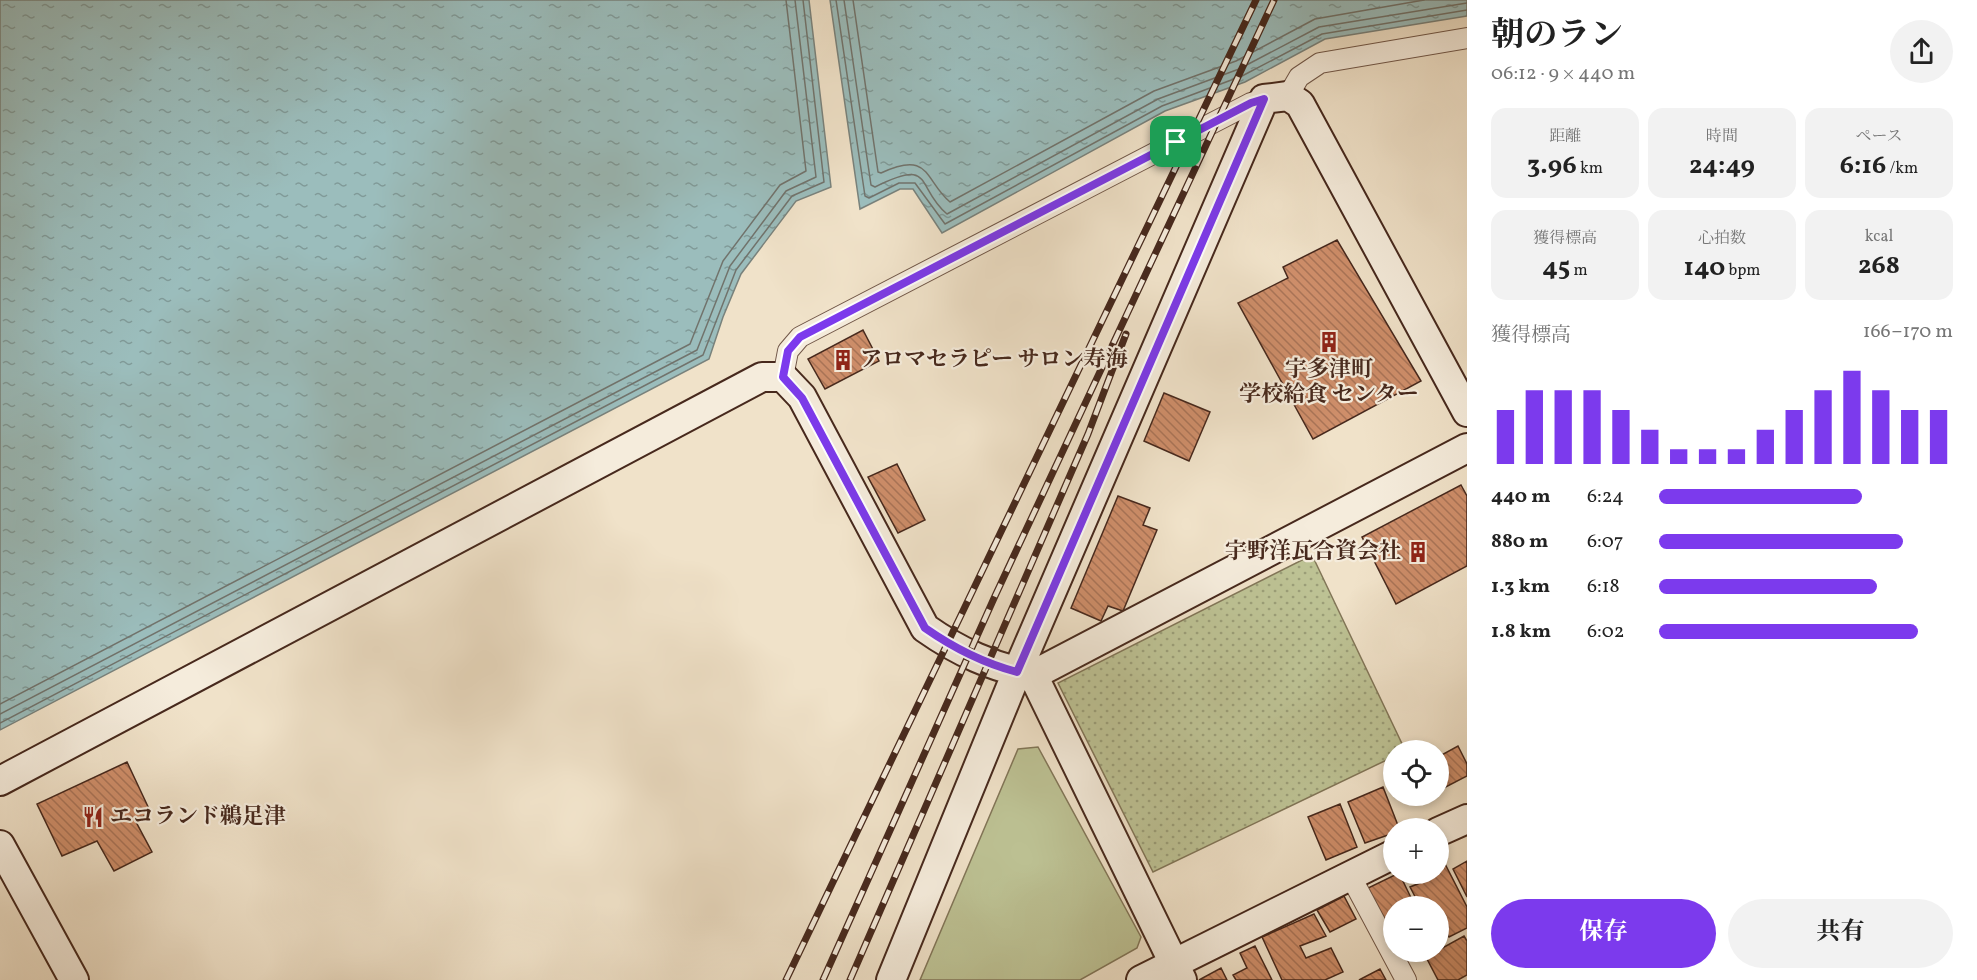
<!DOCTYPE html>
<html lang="ja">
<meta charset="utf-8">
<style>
body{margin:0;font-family:Vollkorn,"Noto Serif JP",serif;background:#f2f2f2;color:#222;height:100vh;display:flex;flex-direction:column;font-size:22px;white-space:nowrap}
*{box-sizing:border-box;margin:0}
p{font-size:20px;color:#767676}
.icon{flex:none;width:33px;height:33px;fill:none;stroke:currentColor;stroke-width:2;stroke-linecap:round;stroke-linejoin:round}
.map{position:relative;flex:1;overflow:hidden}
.drawer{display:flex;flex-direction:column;background:#fff;width:510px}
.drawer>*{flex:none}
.tools{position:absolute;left:1383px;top:740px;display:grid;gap:12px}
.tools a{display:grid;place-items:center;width:66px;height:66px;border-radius:50%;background:#fff;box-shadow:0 3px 9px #0003;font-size:30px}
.pin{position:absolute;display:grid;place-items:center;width:51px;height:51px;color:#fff;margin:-26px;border-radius:12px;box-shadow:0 3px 9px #0006}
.round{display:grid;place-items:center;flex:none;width:63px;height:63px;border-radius:32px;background:#f2f2f2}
.head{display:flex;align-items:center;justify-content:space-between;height:102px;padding:0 24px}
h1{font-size:33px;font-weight:700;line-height:45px}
.stats{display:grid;grid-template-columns:repeat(3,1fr);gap:9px;height:102px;padding:6px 24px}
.stats div{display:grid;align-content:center;border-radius:15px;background:#f2f2f2;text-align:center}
.stats b{font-size:26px;font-weight:700}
.stats small{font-size:16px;font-weight:400}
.stats p{font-size:16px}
.chart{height:168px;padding:12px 24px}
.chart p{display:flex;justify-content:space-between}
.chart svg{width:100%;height:108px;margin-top:6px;stroke:#7c3aed;stroke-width:6}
.button{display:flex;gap:12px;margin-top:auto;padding:12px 24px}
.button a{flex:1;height:69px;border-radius:36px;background:#7c3aed;color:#fff;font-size:24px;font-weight:700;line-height:69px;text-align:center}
.button a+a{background:#f2f2f2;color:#222}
ul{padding:0 24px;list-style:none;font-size:20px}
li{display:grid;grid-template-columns:96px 72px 1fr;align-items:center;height:45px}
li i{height:15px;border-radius:8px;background:#7c3aed}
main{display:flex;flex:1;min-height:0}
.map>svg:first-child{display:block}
</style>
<main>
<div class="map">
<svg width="1467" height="980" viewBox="0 0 1467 980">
<defs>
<pattern id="grass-dots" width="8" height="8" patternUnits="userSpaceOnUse" patternTransform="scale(1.5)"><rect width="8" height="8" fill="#bdc294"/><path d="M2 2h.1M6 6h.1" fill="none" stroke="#9b9e78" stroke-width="1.8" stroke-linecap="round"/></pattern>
<pattern id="water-ripples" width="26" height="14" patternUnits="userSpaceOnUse" patternTransform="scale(1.5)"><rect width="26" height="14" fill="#9bbdbc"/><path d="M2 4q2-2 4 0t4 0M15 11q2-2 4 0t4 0" fill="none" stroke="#809a98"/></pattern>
<pattern id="building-back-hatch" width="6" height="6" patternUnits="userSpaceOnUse" patternTransform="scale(1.5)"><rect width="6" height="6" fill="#ce8e6a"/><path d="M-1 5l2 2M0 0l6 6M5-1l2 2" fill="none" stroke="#a97457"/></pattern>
</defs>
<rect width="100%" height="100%" fill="#f0e2c9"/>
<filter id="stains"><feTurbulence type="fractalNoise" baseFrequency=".00333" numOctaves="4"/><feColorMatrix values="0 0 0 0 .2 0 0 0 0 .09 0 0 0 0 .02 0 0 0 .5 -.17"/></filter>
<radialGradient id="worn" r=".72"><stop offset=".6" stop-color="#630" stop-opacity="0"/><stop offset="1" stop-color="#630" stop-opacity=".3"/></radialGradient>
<!-- grass -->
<path fill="url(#grass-dots)" stroke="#827658" stroke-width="1.5" d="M1312,555L1405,750H1394L1393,757L1153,872L1058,683Z"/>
<!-- park -->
<path fill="#bdc294" stroke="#827658" stroke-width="1.5" d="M1038,747L1141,937L1137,948L1080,980H920L1018,749Z"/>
<!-- water -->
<path fill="url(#water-ripples)" stroke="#79827c" stroke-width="1.5" d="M0,0H809L831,187L796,201L741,274L723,317L709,359L0,730Z
M830,0H1467V16L1325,39L1245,82L1165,111L942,233L913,189H900L860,209Z"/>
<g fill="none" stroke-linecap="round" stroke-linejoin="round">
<!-- shore -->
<path stroke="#71736c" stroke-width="1.5" d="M836,0L865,196L869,198L899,183H915L945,224L1162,106L1242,76L1322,34L1467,10
M844,0L871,185L875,187C935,157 915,187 947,214L1158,99L1239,69L1319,27L1467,3
M853,0L878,172L881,173C931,150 924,180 950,202L1154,91L1236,61L1315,19L1424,0
M0,704L690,344L723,261L780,185L806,171L786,0
M0,714L697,350L730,266L786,191L816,177L795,0
M0,723L703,355L736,270L792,196L824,182L803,0"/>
</g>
<!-- building -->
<path fill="url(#building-back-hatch)" stroke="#47291d" stroke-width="1.5" d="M1337,240L1421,381L1313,439L1238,303L1288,278L1283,267Z
M863,330L879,361L825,389L808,359Z
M1164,393L1210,412L1189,461L1144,441Z
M897,464L925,520L898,533L868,477Z
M1461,485L1467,496V566L1396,604L1362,537Z
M1118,496L1150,508L1143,525L1157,530L1123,611L1108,606L1101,621L1071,608Z
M1458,746L1467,764V776L1438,791V757Z
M127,762L151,813L135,820L152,852L114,871L97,841L62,856L37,804Z
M1383,787L1399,828H1394V833L1365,843L1348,802Z
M1340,804L1357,847L1326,860L1308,817Z
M1441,856L1467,907V928L1449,937L1438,919V906H1420L1410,887L1420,883L1416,873H1438V857Z
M1467,861V897L1453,869Z
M1399,873L1415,906H1394V945L1366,889Z
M1344,896L1356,919L1330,932L1317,910Z
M1314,914L1326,936L1300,946L1306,958L1331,948L1343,972L1325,980H1282L1262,937Z
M1464,936L1467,941V975L1458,980H1438L1426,957Z
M1255,946L1272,980H1236L1233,975L1247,968L1240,953Z
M1397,951H1420L1401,960Z
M1221,968L1227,980H1199Z
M1380,969L1386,980H1359Z"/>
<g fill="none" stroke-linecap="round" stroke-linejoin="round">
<defs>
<path id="street" d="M1288,96L1299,77L1320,63L1467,38
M783,377L788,351L800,337L1251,103L1264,99
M1350,875L1406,980"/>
<path id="secondary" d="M1033,675L1182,980
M0,781L762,377H783L802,397L925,628C959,652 992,667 1033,675L1467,448
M1438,832L1467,819
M0,845L74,980
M891,980L1017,672L1264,99L1288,96L1300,104L1467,412
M1141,980L1394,854"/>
</defs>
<!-- street casing -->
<use href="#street" stroke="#715748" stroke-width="22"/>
<!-- secondary casing -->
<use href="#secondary" stroke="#47291d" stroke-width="32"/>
<!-- street -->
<use href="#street" stroke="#f5ecdc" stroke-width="20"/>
<!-- secondary -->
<use href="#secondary" stroke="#f5ecdc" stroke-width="28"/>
<defs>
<path id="rail" d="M786,980L1256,0
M823,980L995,596L1274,0
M850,980L1088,434L1126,334"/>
</defs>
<!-- rail casing -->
<use href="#rail" stroke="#47291d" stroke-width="7"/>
<!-- rail -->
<use href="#rail" stroke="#f5ecdc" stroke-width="4.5" stroke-dasharray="14" stroke-linecap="butt"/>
</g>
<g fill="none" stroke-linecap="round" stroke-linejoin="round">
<defs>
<path id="route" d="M1264,99L1017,672C983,663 955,649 925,628L802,398L783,377L788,351L800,337L1251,103Z"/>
</defs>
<!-- route casing -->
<use href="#route" stroke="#fff" stroke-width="12"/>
<!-- route -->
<use href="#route" stroke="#7c3aed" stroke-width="8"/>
</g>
<!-- icons -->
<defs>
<symbol id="building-bare" viewBox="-9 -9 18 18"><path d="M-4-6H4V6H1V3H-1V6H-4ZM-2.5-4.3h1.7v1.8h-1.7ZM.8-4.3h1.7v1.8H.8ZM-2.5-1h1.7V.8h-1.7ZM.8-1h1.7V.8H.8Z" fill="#8f2418" stroke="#f5ecdc" stroke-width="2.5" paint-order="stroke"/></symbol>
<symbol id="restaurant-bare" viewBox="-9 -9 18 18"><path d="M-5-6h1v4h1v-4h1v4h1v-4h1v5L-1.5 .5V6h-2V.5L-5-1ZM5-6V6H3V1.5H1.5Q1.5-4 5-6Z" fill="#8f2418" stroke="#f5ecdc" stroke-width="2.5" paint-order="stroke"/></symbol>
</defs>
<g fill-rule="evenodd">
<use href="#building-bare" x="1314" y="327" width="30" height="30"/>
<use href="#building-bare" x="828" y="345" width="30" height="30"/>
<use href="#building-bare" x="1403" y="537" width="30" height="30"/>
<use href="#restaurant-bare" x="78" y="802" width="30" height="30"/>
</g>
<g text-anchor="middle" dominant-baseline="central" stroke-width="4.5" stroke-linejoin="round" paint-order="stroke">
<!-- poi labels -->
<g font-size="22" font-weight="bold" fill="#47291d" stroke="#f5ecdc" text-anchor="start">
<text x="860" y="360">アロマセラピー サロン寿海</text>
<text x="1329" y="370" text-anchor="middle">宇多津町<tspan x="1329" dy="25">学校給食 センター</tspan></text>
<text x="1401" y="552" text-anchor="end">宇野洋瓦合資会社</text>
<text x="110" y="817">エコランド鵜足津</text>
</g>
</g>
<rect width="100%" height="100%" filter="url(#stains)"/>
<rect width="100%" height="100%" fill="url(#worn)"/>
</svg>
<div class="tools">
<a><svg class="icon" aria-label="locate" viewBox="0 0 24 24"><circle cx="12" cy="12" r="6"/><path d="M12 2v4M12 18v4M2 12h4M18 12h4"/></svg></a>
<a>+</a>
<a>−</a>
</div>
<div class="pin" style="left:1176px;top:142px;background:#1e9e55"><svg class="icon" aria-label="arrive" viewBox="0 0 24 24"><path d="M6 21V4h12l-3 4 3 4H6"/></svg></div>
</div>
<section class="drawer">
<div class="head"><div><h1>朝のラン</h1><p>06:12 · 9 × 440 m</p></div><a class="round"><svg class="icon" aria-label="share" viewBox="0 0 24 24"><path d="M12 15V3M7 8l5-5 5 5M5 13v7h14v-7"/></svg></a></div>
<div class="stats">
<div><p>距離</p><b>3.96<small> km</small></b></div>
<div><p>時間</p><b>24:49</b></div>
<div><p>ペース</p><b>6:16<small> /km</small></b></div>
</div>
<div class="stats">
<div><p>獲得標高</p><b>45<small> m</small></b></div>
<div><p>心拍数</p><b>140<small> bpm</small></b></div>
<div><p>kcal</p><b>268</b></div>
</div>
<div class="chart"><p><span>獲得標高</span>166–170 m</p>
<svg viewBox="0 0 160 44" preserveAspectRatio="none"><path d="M5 44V22M15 44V14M25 44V14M35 44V14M45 44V22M55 44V30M65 44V38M75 44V38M85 44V38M95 44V30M105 44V22M115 44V14M125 44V6M135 44V14M145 44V22M155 44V22"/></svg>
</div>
<ul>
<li><b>440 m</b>6:24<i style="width:69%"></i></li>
<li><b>880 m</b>6:07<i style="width:83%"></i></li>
<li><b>1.3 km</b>6:18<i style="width:74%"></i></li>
<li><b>1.8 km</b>6:02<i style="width:88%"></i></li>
</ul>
<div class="button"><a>保存</a><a>共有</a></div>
</section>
</main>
